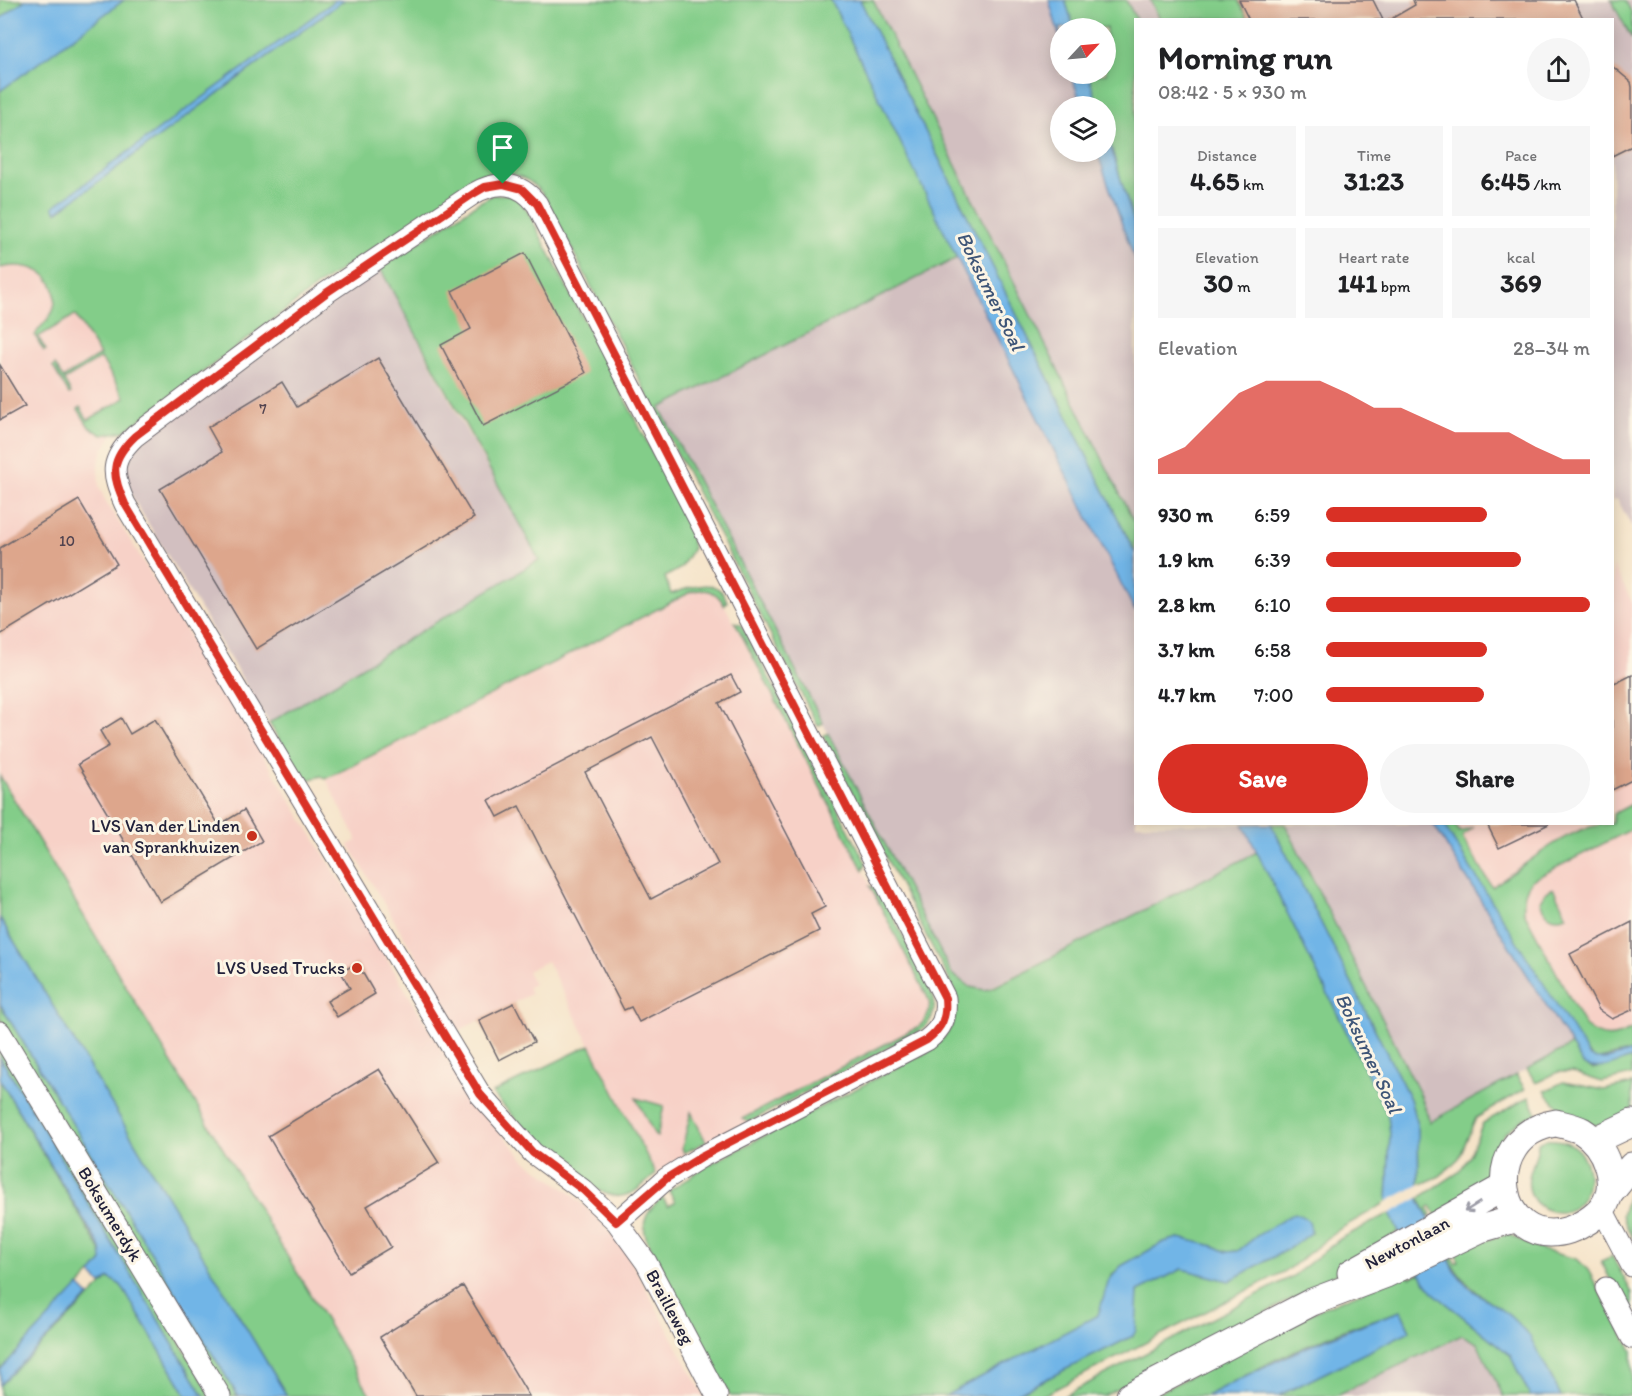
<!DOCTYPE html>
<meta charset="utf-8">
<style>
body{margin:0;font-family:Itim,sans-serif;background:#f6f6f6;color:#202124;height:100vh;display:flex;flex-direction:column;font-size:22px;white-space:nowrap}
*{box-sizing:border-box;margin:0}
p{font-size:20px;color:#757577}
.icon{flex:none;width:33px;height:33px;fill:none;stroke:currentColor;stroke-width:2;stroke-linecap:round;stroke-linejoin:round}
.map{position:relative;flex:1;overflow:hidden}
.panel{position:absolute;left:1134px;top:18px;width:480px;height:807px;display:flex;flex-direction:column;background:#fff;border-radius:0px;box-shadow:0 3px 15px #0003}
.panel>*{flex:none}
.needle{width:39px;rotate:64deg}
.controls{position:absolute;left:1050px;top:18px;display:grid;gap:12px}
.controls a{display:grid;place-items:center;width:66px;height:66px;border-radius:50%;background:#fff;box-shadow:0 3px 15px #0003;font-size:30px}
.pin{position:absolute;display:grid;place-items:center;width:51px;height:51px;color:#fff;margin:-62px -26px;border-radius:50% 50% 50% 0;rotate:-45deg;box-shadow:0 0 6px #0007}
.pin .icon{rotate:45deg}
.round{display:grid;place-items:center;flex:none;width:63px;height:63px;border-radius:32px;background:#f6f6f6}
.head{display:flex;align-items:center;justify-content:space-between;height:102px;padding:0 24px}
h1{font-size:33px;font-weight:800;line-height:45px}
.figures{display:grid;grid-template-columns:repeat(3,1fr);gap:9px;height:102px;padding:6px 24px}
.figures div{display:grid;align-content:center;border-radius:0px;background:#f6f6f6;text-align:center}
.figures b{font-size:26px;font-weight:800}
.figures small{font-size:16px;font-weight:400}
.figures p{font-size:16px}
.chart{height:168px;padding:12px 24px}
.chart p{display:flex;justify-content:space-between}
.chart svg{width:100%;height:108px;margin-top:6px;fill:#d93025;opacity:.7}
.primary-button{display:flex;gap:12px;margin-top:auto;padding:12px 24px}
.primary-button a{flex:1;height:69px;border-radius:36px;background:#d93025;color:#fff;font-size:24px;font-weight:800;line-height:69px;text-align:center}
.primary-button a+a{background:#f6f6f6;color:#202124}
ul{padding:0 24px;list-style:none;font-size:20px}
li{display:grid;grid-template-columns:96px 72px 1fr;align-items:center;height:45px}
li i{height:15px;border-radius:8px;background:#d93025}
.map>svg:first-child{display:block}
</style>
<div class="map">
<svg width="1632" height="1396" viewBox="0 0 1632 1396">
<rect width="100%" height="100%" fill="#fcf5e5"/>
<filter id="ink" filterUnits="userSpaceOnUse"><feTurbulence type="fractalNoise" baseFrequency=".0167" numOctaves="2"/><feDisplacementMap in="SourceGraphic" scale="12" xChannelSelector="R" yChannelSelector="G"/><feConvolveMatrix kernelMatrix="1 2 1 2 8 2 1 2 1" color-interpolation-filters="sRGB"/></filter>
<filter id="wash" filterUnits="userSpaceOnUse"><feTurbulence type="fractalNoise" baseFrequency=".008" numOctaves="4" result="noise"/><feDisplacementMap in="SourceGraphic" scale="24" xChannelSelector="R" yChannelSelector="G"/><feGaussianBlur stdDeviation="1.35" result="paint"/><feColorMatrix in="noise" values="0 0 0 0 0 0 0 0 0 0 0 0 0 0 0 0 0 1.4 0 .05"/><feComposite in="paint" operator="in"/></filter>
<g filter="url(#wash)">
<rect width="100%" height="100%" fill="#f5e3c8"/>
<!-- built -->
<path fill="#f7d1c7" d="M11,218L148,406L113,434L103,450L98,465L99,486L104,498L346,890L472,1101L526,1161L569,1192L599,1219L626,1252L704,1396H371L0,776V228Z
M1613,565L1632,602V1051L1604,1059L1489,896L1443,824H1612Z
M698,589L709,590L722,600L863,870L929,1000L930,1009L918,1027L742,1118L749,1122L689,1152L656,1174L547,961L527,971L534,984L528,987L531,994L460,1030L349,845L357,840L326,779Z"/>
<!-- industrial -->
<path fill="#d2bfc0" d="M860,0H1049L1060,39V74H1071L1082,106H1060V152H1097L1135,261V553Z
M1065,0H1632V527L1617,499L1612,500V20H1136L1135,226L1106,131V106H1098L1088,74H1106V28H1074Z
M957,258L1135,611L1136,824H1243L1257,852L985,990L970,987L952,974L660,407Z
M380,268L463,425L540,560L269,723L134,500L122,468L129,455L141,443L333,300Z
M1271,824H1433L1571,1045L1418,1129L1410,1099Z
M1462,1335L1477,1343L1503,1396H1336Z"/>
<!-- green -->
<path fill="#83cd89" stroke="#527862" stroke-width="1.5" d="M0,0H25L0,19Z
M124,0H336L54,207L57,212L344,0H831L957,258L660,408L823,723L818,726L545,197C528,174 506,168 479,178L320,284L125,431L102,435L89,427L78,409L80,407L88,420L125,398L101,358L64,380L71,393L69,394L53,367L55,365L63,378L100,355L75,315L38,337L46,350L44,351L35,336C39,325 51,320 54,308C61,272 27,261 0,268V91Z
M860,0H873L1135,524V553Z
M1065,0H1126L1136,19L1135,226L1106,131V106H1098L1088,74H1106V28H1074Z
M1150,0H1238L1248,19H1160Z
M1611,0H1625L1632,13V39Z
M508,194L519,200L527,210L688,521L693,548L681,568L665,577L671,594C688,588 719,574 727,602L724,605C718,592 706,587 691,592L326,779L321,776L304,781L269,723L539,560L380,268L478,203L493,195Z
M735,622L741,624L866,863L863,870Z
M828,733L952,974L970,987L985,990L992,988L1257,852L1388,1115L1390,1133L1387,1202L1338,1230L1289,1269L1042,1396H1012L1133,1336L1138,1291L1182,1269L1229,1281L1288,1249L1311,1233L1258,1235L1238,1251L1227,1252L1214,1246L1179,1238L1164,1242L1121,1266L1111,1276L1099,1315L945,1396H730L648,1242C639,1222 647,1211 662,1197L668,1206L675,1202L669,1191L708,1165L927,1052C950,1037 962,1015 953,987L823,736Z
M0,776L371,1396H287L0,918Z
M1632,804V829L1532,880C1524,891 1523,899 1524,912L1585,1026C1602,1040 1613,1039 1632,1029V1051L1595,1060L1580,1045L1443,824H1454L1460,832L1474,827L1462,837L1492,887C1529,864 1567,824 1612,824L1613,814Z
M1271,824H1285L1421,1096L1430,1122L1516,1075L1525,1089L1476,1118L1459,1158L1440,1176L1419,1185L1418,1129L1410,1099Z
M870,886L879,889L934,998C935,1013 932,1022 920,1031L749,1122L742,1119L918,1027C927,1020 931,1011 929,1000Z
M1553,888L1567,916C1552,922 1544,914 1540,901L1545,893Z
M0,1004L238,1396H227L0,1018Z
M0,1044L212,1396H204L0,1057Z
M590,1045L656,1174C645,1183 636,1194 621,1196C586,1200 515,1119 492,1093Z
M1571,1045L1583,1064L1593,1069L1632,1058V1075L1602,1082L1572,1072H1558L1536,1083L1527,1069Z
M0,1080L103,1255L102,1261L91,1274L0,1370Z
M1563,1082L1604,1090L1632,1084V1114C1622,1117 1611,1124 1600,1125C1584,1128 1553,1105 1545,1091Z
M1529,1097L1537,1114L1525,1118L1505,1133L1497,1146L1483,1185L1437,1217L1431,1206L1428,1208L1431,1215L1428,1217L1419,1198L1459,1172L1469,1157L1483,1123Z
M636,1098L664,1106L657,1137L655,1136Z
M691,1112L706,1142L684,1153L682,1148Z
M1546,1140C1609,1136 1595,1230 1545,1209C1536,1205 1531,1197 1529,1188C1526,1173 1538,1159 1538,1143Z
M1632,1183V1239L1622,1215Z
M1390,1213L1399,1231L1319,1285L1104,1396H1064L1293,1276L1340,1239Z
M1508,1234L1536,1248L1576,1259L1588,1270L1632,1351V1396H1561C1549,1372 1529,1331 1508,1315C1484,1296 1462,1286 1449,1257L1452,1256L1456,1263L1459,1261L1454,1250Z
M1612,1256L1632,1293V1323L1601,1261Z
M1407,1273L1410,1278L1420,1273L1435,1294L1510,1355L1530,1396H1503L1477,1343L1462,1335L1336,1396H1278L1410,1331L1401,1311L1346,1329L1277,1359L1206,1396H1152L1320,1309Z
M109,1278L121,1285L187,1396H0V1385Z"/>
<!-- water -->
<path fill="#71b5e7" stroke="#4a6c91" stroke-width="1.5" d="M25,0H124L0,91V19Z
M336,0H344L57,212L53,207Z
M831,0H860L1135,553V611L957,258Z
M1049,0H1065L1074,28H1060V39Z
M1071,74H1088L1098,106H1082Z
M1106,131L1135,226V261L1097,152H1106Z
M1243,824H1271L1410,1099L1418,1129L1419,1200L1455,1271L1468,1287L1509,1315L1529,1335L1561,1396H1530L1510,1355L1435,1294L1424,1280L1390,1214L1387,1202L1390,1133L1388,1115Z
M1433,824H1443L1589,1056C1601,1064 1619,1055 1632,1051V1058C1615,1063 1600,1073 1583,1064Z
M0,918L287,1396H238L0,1004Z
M0,1057L204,1396H187L121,1285L109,1278L101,1284L91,1274L102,1261L101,1248L0,1080Z
M1294,1213C1306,1216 1311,1221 1311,1233L1288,1249L1229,1281L1182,1269L1138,1291L1136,1330L1133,1336L1012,1396H945L1098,1315L1109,1280L1121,1266L1164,1242L1179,1238L1214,1246L1227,1252L1238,1251L1258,1235Z
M79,1286L89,1296L0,1385V1370Z
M1401,1311L1410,1331L1278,1396H1206C1270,1363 1333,1333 1401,1311Z"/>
<!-- pier -->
<path fill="#f5e3c8" d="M1422,1183V1196L1387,1215L1384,1203Z"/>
<g id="blocks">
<!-- building -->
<path fill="#dda68c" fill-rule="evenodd" d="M1239,0H1373L1383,20H1249Z
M1413,0H1574L1584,20H1389L1415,5Z
M1612,66L1631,82L1632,87V146L1612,156Z
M525,253L586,373L483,426L441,345L471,329L452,291Z
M378,358L474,518L256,649L160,489L222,452L208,427L282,382L297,407Z
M0,365L25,406L0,420Z
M79,500L117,564L0,635V548Z
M731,675L740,692L719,703L825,907L811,914L819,931L639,1022L631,1007L624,1010L519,806L498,817L489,800ZM652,737L718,864L651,899L585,772Z
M1632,675V780L1612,790V685Z
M121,718L130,734L155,719L219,825L244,810L262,841L160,902L78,764L109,746L100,731Z
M1487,824H1549L1499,848Z
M1632,922V1010L1612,1019L1599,1010L1570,954Z
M357,963L375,994L337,1017L327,1001L350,988L341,972Z
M514,1003L534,1042L499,1060L479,1020Z
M379,1069L439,1163L367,1206L391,1247L349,1272L268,1136Z
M463,1286L529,1396H416L380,1337Z"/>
</g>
</g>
<g filter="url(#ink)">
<use href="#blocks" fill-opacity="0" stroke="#6c666c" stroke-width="1.5"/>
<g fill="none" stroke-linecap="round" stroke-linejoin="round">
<defs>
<path id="minor" d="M0,1032L220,1396
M1602,1209L1632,1266
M617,1222L667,1178L701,1157L927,1040C942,1028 947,1018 945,998L537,204C519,181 497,180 473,194L326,293L135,436C110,460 111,473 125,504L480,1094L533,1153L583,1190L617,1222L646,1262L717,1396
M1606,1288L1632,1338"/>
<path id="tertiary" d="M1556,1123C1564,1125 1574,1127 1582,1131C1605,1145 1620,1183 1603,1207C1596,1217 1581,1226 1569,1230C1496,1253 1476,1135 1556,1123Z
M1594,1141L1632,1123
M1610,1193L1632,1166
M1351,1273L1504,1187
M1130,1396L1312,1302L1386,1274L1480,1229L1518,1218"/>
</defs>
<!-- minor casing -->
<use href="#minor" stroke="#6c666c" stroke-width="23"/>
<!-- tertiary casing -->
<use href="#tertiary" stroke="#6c666c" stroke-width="29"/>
<!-- minor -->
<use href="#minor" stroke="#fff" stroke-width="21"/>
<!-- tertiary -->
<use href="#tertiary" stroke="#fff" stroke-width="27"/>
</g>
<!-- one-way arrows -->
<defs><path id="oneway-shaft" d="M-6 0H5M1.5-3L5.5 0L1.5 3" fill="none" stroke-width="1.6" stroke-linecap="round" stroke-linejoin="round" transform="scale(1.5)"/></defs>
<use stroke="#9c9ca7" href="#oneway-shaft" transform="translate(1472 1207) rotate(148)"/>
</g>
<g fill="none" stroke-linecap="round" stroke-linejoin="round" filter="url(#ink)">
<defs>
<path id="route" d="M503,184L522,189L537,204L945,998C947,1018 942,1028 927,1040L701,1157L667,1178L616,1222L583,1190L533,1153L480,1094L125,504C111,473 110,460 135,436L326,293L473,194L485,187Z"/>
</defs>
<!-- route casing -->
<use href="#route" stroke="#fff" stroke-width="12"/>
<!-- route -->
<use href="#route" stroke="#d93025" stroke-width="8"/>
</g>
<!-- markers -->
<g fill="#c8321e" stroke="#fcf5e5" stroke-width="2">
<circle cx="252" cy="836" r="6"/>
<circle cx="357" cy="968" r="6"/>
</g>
<g text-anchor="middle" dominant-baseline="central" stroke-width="6" stroke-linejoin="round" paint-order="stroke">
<!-- number labels -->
<g font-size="15" fill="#51434f">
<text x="263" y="409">7</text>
<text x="67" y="541">10</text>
</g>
<!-- poi labels -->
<g font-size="18" fill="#22223b" stroke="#fcf5e5" text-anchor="end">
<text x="240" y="826">LVS Van der Linden<tspan x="240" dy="21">van Sprankhuizen</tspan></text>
<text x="345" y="968">LVS Used Trucks</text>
</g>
<!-- street labels -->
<g font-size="18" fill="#22223b" stroke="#fcf5e5">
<text transform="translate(110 1214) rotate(59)">Boksumerdyk</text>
<text transform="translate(1407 1243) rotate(-28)">Newtonlaan</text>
<text transform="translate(670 1307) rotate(62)">Brailleweg</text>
</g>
<!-- water labels -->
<g font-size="20" font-style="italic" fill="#3e5577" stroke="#fcf5e5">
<text transform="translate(991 291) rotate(64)">Boksumer Soal</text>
<text transform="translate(1369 1053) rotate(65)">Boksumer Soal</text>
</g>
</g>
</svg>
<div class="controls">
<a><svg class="needle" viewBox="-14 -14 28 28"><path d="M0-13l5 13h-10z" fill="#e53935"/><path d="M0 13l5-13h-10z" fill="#757577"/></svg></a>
<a><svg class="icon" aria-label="layers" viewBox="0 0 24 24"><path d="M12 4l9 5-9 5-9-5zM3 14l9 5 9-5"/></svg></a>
</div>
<div class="pin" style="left:503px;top:184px;background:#1e9e55"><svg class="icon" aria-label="arrive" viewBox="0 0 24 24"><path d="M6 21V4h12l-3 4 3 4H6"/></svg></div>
<section class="panel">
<div class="head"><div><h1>Morning run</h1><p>08:42 · 5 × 930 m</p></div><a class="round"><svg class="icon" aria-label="share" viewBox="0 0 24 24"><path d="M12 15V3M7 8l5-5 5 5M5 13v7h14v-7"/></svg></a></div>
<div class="figures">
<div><p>Distance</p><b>4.65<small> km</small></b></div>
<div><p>Time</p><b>31:23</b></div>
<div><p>Pace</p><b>6:45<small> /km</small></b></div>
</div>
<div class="figures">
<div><p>Elevation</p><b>30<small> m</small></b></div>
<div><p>Heart rate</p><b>141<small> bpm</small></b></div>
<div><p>kcal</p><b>369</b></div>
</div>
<div class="chart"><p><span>Elevation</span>28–34 m</p>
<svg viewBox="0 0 160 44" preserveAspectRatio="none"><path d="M0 44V38L10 33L20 22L30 11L40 6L50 6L60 6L70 11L80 17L90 17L100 22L110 27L120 27L130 27L140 33L150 38L160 38V44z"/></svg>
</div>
<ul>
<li><b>930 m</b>6:59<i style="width:61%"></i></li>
<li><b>1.9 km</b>6:39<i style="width:74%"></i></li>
<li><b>2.8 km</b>6:10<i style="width:100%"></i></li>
<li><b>3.7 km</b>6:58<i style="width:61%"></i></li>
<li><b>4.7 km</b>7:00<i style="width:60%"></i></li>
</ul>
<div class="primary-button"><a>Save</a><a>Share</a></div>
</section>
</div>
